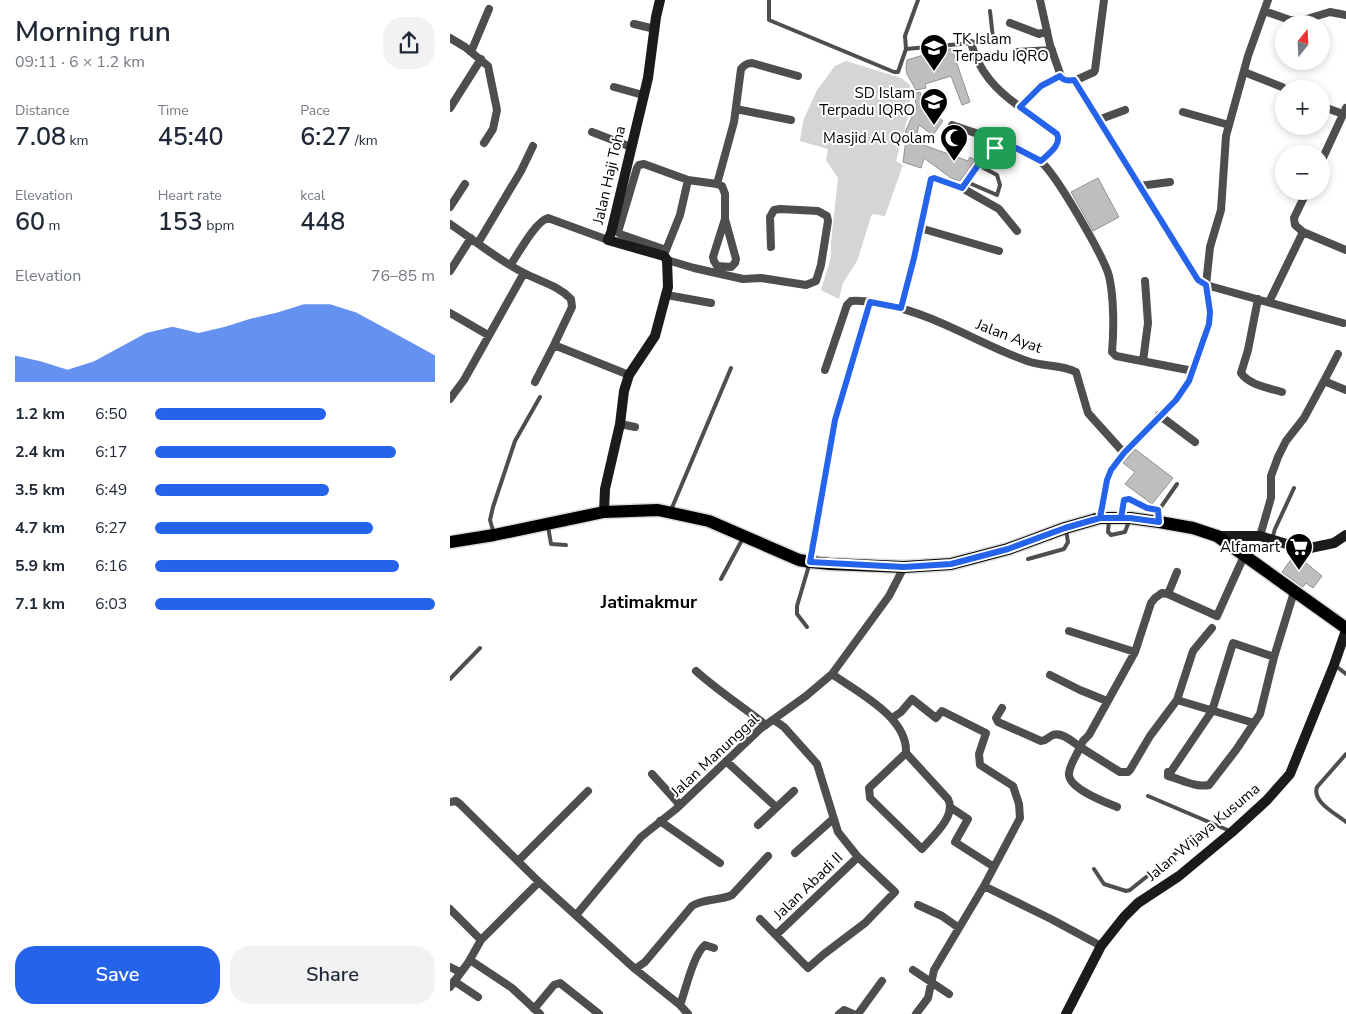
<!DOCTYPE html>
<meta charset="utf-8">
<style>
body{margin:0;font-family:"Nunito Sans",sans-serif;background:#f2f2f3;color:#1f2937;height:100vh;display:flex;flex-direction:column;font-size:19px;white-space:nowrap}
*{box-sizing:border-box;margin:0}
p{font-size:16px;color:#747a83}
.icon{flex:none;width:28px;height:28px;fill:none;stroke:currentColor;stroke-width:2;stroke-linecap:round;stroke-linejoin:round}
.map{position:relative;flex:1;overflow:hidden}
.drawer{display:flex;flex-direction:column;background:#fff;width:450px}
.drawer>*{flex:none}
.needle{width:32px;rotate:18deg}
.buttons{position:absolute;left:825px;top:15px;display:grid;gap:10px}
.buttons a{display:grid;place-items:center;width:55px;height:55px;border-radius:50%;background:#fff;box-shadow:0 2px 8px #0003;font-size:25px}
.pin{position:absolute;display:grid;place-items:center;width:42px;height:42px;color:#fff;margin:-21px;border-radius:10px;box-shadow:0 2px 8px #0006}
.round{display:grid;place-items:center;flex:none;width:52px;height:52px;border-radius:20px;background:#f2f2f3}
.headline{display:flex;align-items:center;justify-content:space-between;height:85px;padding:0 15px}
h1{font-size:28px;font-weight:600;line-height:38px}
.stats{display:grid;grid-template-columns:repeat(3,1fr);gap:8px;height:85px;padding:5px 15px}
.stats div{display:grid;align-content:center}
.stats b{font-size:25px;font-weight:600}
.stats small{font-size:14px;font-weight:400}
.stats p{font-size:14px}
.chart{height:140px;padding:10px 15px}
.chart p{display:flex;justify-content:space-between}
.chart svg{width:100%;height:90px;margin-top:5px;fill:#2563eb;opacity:.7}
.cta{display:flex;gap:10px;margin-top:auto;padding:10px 15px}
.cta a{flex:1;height:58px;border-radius:20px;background:#2563eb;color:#fff;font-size:20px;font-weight:600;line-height:58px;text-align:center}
.cta a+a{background:#f2f2f3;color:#1f2937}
ul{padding:0 15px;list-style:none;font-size:16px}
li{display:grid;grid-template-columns:80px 60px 1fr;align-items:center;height:38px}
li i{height:12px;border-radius:6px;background:#2563eb}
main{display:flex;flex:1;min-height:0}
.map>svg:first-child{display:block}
</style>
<main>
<section class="drawer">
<div class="headline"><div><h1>Morning run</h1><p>09:11 · 6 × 1.2 km</p></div><a class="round"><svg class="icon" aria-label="share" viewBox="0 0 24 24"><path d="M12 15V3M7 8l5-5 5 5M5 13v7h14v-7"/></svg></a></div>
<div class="stats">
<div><p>Distance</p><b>7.08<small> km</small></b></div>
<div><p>Time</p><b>45:40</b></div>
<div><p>Pace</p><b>6:27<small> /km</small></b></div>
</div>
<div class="stats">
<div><p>Elevation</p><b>60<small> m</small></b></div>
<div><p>Heart rate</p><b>153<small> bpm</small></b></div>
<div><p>kcal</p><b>448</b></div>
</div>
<div class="chart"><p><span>Elevation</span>76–85 m</p>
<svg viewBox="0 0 160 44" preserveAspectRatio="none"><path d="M0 44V31L10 34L20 38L30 34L40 27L50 20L60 17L70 20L80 17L90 13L100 10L110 6L120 6L130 10L140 17L150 24L160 31V44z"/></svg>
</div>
<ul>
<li><b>1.2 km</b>6:50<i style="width:61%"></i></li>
<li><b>2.4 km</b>6:17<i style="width:86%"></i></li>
<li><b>3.5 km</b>6:49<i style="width:62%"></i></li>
<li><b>4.7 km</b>6:27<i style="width:78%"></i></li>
<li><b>5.9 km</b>6:16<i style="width:87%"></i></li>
<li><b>7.1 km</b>6:03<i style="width:100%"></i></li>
</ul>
<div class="cta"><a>Save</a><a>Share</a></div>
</section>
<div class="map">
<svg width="896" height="1014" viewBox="0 0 896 1014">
<rect width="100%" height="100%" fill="#fff"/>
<!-- green -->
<path fill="#d5d5d5" d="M396,61L451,78L460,85V109L446,161L453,165L435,216L422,214L407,261L393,283L389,299L371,290L381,257V242L388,178L376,160L378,149L350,141L353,121L367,90L385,66Z"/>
<!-- building -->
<path fill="#bebebe" stroke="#929292" d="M493,49H502L520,102L512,105L501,76L475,84L476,88L466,90L457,74L456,69L457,60Z
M470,92L476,108L493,121L483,135L469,125L465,142L518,161L520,157L525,160L510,181L501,178L474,158L471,168L453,162L457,133L455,132L467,106L463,94Z
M648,178L669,217L643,231L621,192Z
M685,449L723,478L702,504L675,484L685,472L673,463Z
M845,554L872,576L863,588L856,583L853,587L832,572Z"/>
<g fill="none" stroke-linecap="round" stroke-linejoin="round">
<defs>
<path id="primary" d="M0,542L44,535L154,512L208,510L259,521L349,560L360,562L381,564L454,567L501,564L558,549L615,528L650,518H680L709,522L743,528L767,536L896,628"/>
</defs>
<!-- primary casing -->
<use href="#primary" stroke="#dbdbdb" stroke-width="15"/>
<!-- lane -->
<path stroke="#4e4e4e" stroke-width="4" d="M319,0V20L444,72H448L456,49L521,43L543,38L540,11
M456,49L455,36L468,0
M517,182L547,195L550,185L547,175L528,165
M221,510L281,368
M671,515L674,500L679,499L697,508L709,510L727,484
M659,520L658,532L661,535L675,532L679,521
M98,526L101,544L116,545
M44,534L40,520L43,507L65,441L90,397
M822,539L825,529L844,488
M578,559L614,549L618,542L616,530
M271,579L293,538
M357,627L347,614V606L360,562L385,420L420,302
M886,666L896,674
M0,679L30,648
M896,754L867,787C862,802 885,813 896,822
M698,796L780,831
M644,869L654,884L676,891L680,890L762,824"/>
<!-- street -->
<path stroke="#4e4e4e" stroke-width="8" d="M590,0L600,45L612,79L624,81L748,280L756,285L893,323
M814,11L840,20L850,21L880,12L896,15
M560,23L589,34L597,31
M184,24L205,29
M0,38L15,47L38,66L47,110L43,129L34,143
M521,43C529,72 546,90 570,107
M21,52L39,9
M567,52L602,50
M794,72L832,87
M624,81L644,72L645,70L654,0
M164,87L193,95
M871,106L893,114
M0,108L31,59
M286,109L341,120
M733,112L779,125
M648,120L675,110
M502,125C527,134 570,146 590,161C605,172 654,257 659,276C664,297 664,330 662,352L666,356L743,371
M142,132L181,147
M591,161C598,154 612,145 607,134L570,107L591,85L610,76
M871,162L896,108
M267,184L284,122L291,69C294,65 297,63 302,63L348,76
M689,186L720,182
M512,188L540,149L560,148
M857,191L844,218L845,225L853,232L896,250
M0,207L15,184
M0,224C24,240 48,260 74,273C91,282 107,285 121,299L122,307L104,345L179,375
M470,228L549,251
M28,243L71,171L83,146
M216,250L170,234L168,232L187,168L189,165L194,164L238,180L267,184L272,186L275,194V219L286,259L285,263L281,267L267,266L264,261L263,257L275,219
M214,255L230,215L238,180
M217,260L244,268L293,279L311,278L356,285L366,281L371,265L378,221L377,216L368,211L330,209L324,210L320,217L321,247
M61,264C69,253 85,222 98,218L158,240
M0,271L21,238
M217,295L261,303
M808,299L798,350L791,373C799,385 819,388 832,392
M819,302L853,232
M451,308L464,258L481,179L484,178L512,188L549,209L567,231
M0,313L38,335
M693,361L698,323L695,281
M375,370L397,305L401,301C411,300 422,302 432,304C486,314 527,343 577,361C593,367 611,364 626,372L638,413L674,453
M874,381L888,354
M85,382L104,345
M0,399L14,380L74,273
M709,415L745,442
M170,424L185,427
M650,518L657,480L661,470L674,453L726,400L739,381L759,324L760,312L756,285L760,247L771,210L776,136L798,56L818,0
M810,536L821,498V476L828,457L836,441L854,418L874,381L896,390
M718,594L727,572
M619,631L685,652
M246,671C267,690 293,707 316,725
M382,674C407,692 458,717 456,753L498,799C507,816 482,837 472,849L420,798L419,788L456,753
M600,675L630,690L657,701
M727,700L804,723
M552,708L546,718L548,722L591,741C596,741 597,738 601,736C610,730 623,742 630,747L633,741L639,735L685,652L701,603L705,598L712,593L718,594L767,616L794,556
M442,718L451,712L462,699L486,718L492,711L536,733L529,754L530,765L563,786L569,804L570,818L534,886L484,970L478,998L466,1014
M276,761L326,807
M718,772V776C730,779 746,788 759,785L786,750L810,714L824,657L844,592
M202,774L230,805
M718,776L762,711L783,643L824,657
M0,802L6,801L10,804L89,882L185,969L230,1005L238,1014
M500,807L518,819L505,842L544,867
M667,807C655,802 617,788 619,773C620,764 627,755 630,747L670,772H678L680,770L700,736L727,700L743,651L762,628
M210,821L270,863
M308,825L344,791
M345,853L383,819
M68,861L138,791
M534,886L601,919L651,946
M468,905L492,916L509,928
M0,909L31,940
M127,914L191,837L226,809L310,729L356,696L382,674L439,596L454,567
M310,919L358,968L374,954L415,923L445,892L408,857L388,832L367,764L334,727L324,720
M326,935L408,857
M20,960L62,988L90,1014
M0,967L10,972
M185,969L195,962L242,906C254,898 269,901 282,895L318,856
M463,970L499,994
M4,981L28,997
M0,987L18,963L31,940L89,882
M230,1005C236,989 243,955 255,945L264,948
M84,1009L104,985L110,983L149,1014
M389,1014L394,1010L403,1014
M408,1014L432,981"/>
<!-- secondary -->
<path stroke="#1b1b1b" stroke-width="10" d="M154,512L155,489L170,424L174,391L179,375L205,336L218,287L217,260L214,256L158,240L161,233L198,78L206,17L210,0
M767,536H810L840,545L860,548L884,543L896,535
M616,1014L651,946L674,917L688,903L729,876L782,832L817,800L840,774L884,665L896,630"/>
<!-- primary -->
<use href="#primary" stroke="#000" stroke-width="12"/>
</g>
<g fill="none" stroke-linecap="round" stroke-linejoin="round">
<defs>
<path id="route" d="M545,148L538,151L512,188L484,178L481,179L464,258L451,308L420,302L385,420L360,562L454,567L501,564L558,549L615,528L650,518H680L709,522L708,510L697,508L679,499L674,500L671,518H650L657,480L661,470L674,453L726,400L739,381L759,324L760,312L756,285L748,280L624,80C618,81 613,81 610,76L591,86L570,107L607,134C612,145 598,154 591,161L566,148H545"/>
</defs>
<!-- route casing -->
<use href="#route" stroke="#fff" stroke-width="10"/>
<!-- route -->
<use href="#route" stroke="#2563eb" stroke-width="6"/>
</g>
<!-- icons -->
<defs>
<symbol id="school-pin" viewBox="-11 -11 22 30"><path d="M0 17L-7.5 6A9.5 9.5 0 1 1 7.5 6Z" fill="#000" stroke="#fff"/><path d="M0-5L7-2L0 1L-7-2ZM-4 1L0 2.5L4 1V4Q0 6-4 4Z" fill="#fff"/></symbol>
<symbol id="mosque-pin" viewBox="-11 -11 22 30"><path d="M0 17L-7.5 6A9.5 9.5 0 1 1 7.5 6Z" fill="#000" stroke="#fff"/><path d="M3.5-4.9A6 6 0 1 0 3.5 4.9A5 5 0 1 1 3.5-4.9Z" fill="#fff"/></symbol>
<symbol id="supermarket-pin" viewBox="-11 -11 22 30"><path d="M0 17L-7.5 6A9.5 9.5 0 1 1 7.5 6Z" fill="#000" stroke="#fff"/><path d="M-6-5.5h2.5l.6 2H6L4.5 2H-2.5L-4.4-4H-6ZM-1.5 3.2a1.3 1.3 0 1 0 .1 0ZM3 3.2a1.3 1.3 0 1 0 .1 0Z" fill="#fff"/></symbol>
</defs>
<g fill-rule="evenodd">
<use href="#school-pin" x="468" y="32" width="32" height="43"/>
<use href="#school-pin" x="468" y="86" width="32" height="43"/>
<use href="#mosque-pin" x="488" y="122" width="32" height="43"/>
<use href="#supermarket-pin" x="833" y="531" width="32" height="43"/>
</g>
<g text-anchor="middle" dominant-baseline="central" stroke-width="4" stroke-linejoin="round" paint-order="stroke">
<!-- poi labels -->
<g font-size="15" fill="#000" stroke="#fff" text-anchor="end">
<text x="503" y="39" text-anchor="start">TK Islam<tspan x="503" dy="17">Terpadu IQRO</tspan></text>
<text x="465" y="93">SD Islam<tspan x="465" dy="17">Terpadu IQRO</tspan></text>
<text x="485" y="138">Masjid Al Qolam</text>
<text x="830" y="547">Alfamart</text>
</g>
<!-- street labels -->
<g font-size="15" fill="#000" stroke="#fff">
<text transform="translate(159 175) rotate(-77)">Jalan Haji Toha</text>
<text transform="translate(559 336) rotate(21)">Jalan Ayat</text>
<text transform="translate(265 755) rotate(-43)">Jalan Manunggal</text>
<text transform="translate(753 832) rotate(-40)">Jalan Wijaya Kusuma</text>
<text transform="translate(358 886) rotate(-44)">Jalan Abadi II</text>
</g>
<!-- quarter labels -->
<g font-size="18" font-weight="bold" fill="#000" stroke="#fff">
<text x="199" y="602">Jatimakmur</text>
</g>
</g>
</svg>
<div class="buttons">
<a><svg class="needle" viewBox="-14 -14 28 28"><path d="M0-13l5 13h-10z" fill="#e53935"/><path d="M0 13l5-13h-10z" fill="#747a83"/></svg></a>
<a>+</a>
<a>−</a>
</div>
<div class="pin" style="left:545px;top:148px;background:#1e9e55"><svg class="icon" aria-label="arrive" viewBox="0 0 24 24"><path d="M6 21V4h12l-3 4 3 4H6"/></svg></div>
</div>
</main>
